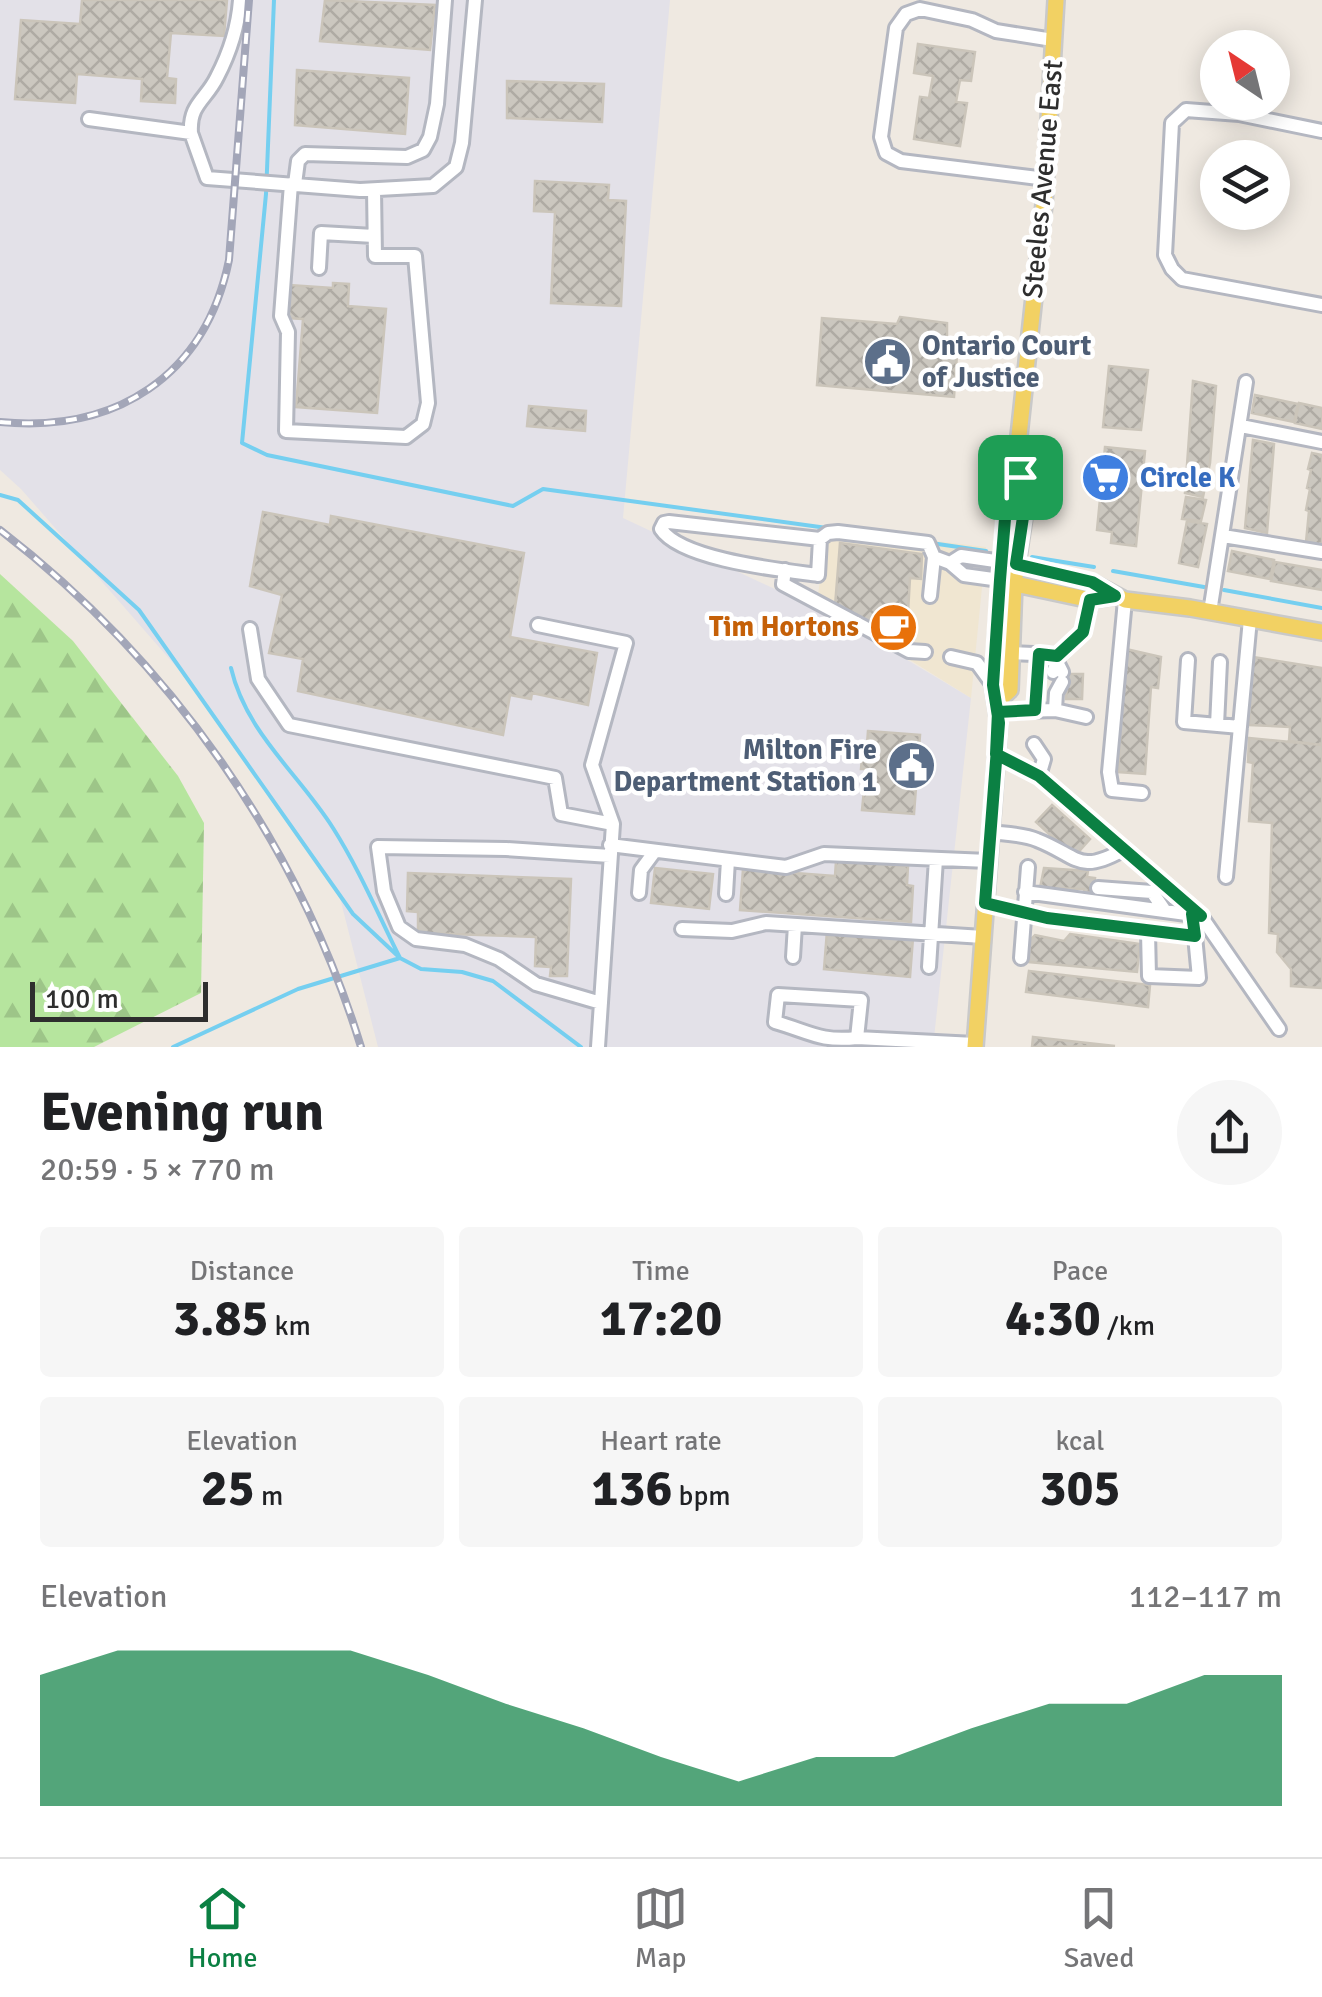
<!DOCTYPE html>
<meta charset="utf-8">
<style>
body{margin:0;font-family:Signika,sans-serif;background:#f6f6f6;color:#202124;height:100vh;display:flex;flex-direction:column;font-size:38px;white-space:nowrap}
*{box-sizing:border-box;margin:0}
p{font-size:32px;color:#757577}
.icon{flex:none;width:55px;height:55px;fill:none;stroke:currentColor;stroke-width:2;stroke-linecap:round;stroke-linejoin:round}
.map{position:relative;height:1047px;overflow:hidden}
.sheet{display:flex;flex-direction:column;background:#fff;flex:1}
.sheet>*{flex:none}
.needle{width:65px;rotate:325deg}
.tools{position:absolute;left:1200px;top:30px;display:grid;gap:20px}
.tools a{display:grid;place-items:center;width:90px;height:90px;border-radius:50%;background:#fff;box-shadow:0 5px 25px #0003;font-size:50px}
.scale{position:absolute;left:30px;bottom:25px;width:178px;box-sizing:border-box;padding-left:10px;border:5px solid #2e2e2e;border-top:0;font-size:28px;line-height:35px;white-space:nowrap;color:#2e2e2e;-webkit-text-stroke:8px #fff;paint-order:stroke}
.pin{position:absolute;display:grid;place-items:center;width:85px;height:85px;color:#fff;margin:-42px;border-radius:20px;box-shadow:0 5px 15px #0006}
.round{display:grid;place-items:center;flex:none;width:105px;height:105px;border-radius:52px;background:#f6f6f6}
.summary{display:flex;align-items:center;justify-content:space-between;height:170px;padding:0 40px}
h1{font-size:55px;font-weight:800;line-height:75px}
.metrics{display:grid;grid-template-columns:repeat(3,1fr);gap:15px;height:170px;padding:10px 40px}
.metrics div{display:grid;align-content:center;border-radius:10px;background:#f6f6f6;text-align:center}
.metrics b{font-size:50px;font-weight:800}
.metrics small{font-size:28px;font-weight:400}
.metrics p{font-size:28px}
.chart{height:280px;padding:20px 40px}
.chart p{display:flex;justify-content:space-between}
.chart svg{width:100%;height:180px;margin-top:10px;fill:#0b8043;opacity:.7}
.tab-bar{display:flex;justify-content:space-around;align-items:center;height:140px;border-top:2px solid #e0e0e0;background:#fff;font-size:28px;color:#757577}
.tab-bar a{display:grid;justify-items:center;gap:5px}
.tab-bar .on{color:#0b8043}
.map>svg:first-child{display:block}
</style>
<div class="map">
<svg width="1322" height="1047" viewBox="0 0 1322 1047">
<defs>
<pattern id="forest-firs" width="22" height="20" patternUnits="userSpaceOnUse" patternTransform="scale(2.5)"><rect width="22" height="20" fill="#b6e59e"/><path d="M5 1l3.5 6h-7zM16 11l3.5 6h-7z" fill="#9dc588"/></pattern>
<pattern id="building-cross-hatch" width="8" height="8" patternUnits="userSpaceOnUse" patternTransform="scale(2.5)"><rect width="8" height="8" fill="#cbc7bf"/><path d="M0 0l8 8M0 8l8-8" fill="none" stroke="#afaba4"/></pattern>
</defs>
<rect width="100%" height="100%" fill="#efe9e1"/>
<!-- industrial -->
<path fill="#e3e1e8" d="M0,0H670L623,518L837,618L971,698L933,1047H378L340,898L200,694L21,489L0,470Z"/>
<!-- education -->
<path fill="#f0e6d1" d="M827,528L986,547L971,698L817,602Z"/>
<!-- forest -->
<path fill="url(#forest-firs)" d="M0,574L73,641L178,776L204,823L201,993L94,1047H0Z"/>
<g fill="none" stroke-linecap="round" stroke-linejoin="round">
<!-- stream -->
<path stroke="#75cff0" stroke-width="4" d="M274,0L266,194L242,443L267,455L513,506L543,489L827,528
M0,495L18,500L139,610L353,914L400,958L298,989L173,1047
M931,543L986,551
M1032,557L1094,567
M1113,571L1204,587
M1224,590L1322,608
M231,668C246,733 299,774 333,828C359,869 378,914 400,958L421,969L462,972L493,981L581,1047"/>
</g>
<!-- building -->
<path fill="url(#building-cross-hatch)" stroke="#cbc5ba" stroke-width="2.5" d="M82,0H227L224,36L171,33L167,78L176,79L175,103L141,101L142,79L77,74L75,103L15,99L21,20L80,24Z
M325,0L435,5L430,50L320,41Z
M918,44L975,52L971,81L960,80L956,102L967,103L960,146L914,139L920,97L929,98L933,76L914,73Z
M297,70L409,78L405,134L295,125Z
M507,81L604,84L602,122L507,118Z
M535,181L609,185L608,200L626,201L621,306L551,303L555,212L534,211Z
M333,283L349,284L348,306L386,309L377,413L296,407L303,319L287,318L290,285L333,288Z
M900,317L947,323V336L958,340L954,397L817,385L822,318L897,324Z
M1109,366L1148,370L1141,430L1103,427Z
M1193,381L1216,386L1210,463L1203,497L1185,493Z
M1255,395L1298,404L1294,422L1252,413Z
M1299,403L1322,408V429L1295,423Z
M529,406L586,411L585,431L527,426Z
M1253,440L1274,444L1267,533L1245,528Z
M1105,447L1145,451L1136,546L1111,543L1112,532L1097,530Z
M1312,453L1322,455V545L1306,542L1309,511L1306,510L1310,489L1307,488L1311,470L1308,469Z
M1186,497L1206,500L1201,521L1182,519Z
M263,512L330,525L331,516L524,553L510,637L597,653L588,705L532,693L531,699L510,695L503,735L298,691L303,659L269,653L282,595L250,586Z
M1187,521L1207,524L1198,567L1179,563Z
M840,543L922,554L921,579L910,578L906,647L835,606Z
M1232,551L1274,560L1270,579L1228,571Z
M1275,562L1322,570V590L1271,581Z
M1126,649L1161,657L1158,688L1151,687L1145,774L1118,772Z
M1253,657L1322,668V745L1289,741L1290,727L1249,725Z
M1068,674H1083L1082,699H1066Z
M868,731L920,735L914,814L862,810L866,769H861L862,757H866Z
M1249,738L1322,745V988L1291,986V969L1277,952L1278,934L1269,933L1272,823L1249,821L1253,763L1248,762Z
M1052,805L1090,839L1074,857L1036,822Z
M836,861L908,866L907,885L913,886L911,922L740,910L743,869L835,876Z
M655,868L713,874L709,909L651,903Z
M1044,868L1088,871L1087,877L1095,878L1093,893L1084,892V889L1040,888Z
M408,873L571,879L567,976H550L551,967L535,966L536,937L418,933V912L407,911Z
M827,931L913,938L910,977L824,969Z
M1070,934L1140,944L1137,972L1029,962L1030,940L1035,935L1064,941Z
M1029,971L1150,985L1148,1007L1026,992Z
M1033,1037L1115,1046L1032,1047Z"/>
<g fill="none" stroke-linecap="round" stroke-linejoin="round">
<defs>
<path id="minor" d="M89,119L191,133L207,178L360,190L433,186L456,167L462,143L475,0
M1322,131L1239,114L1186,110L1172,123L1165,255L1172,269L1182,279L1322,305
M191,133C189,104 206,100 217,77C230,52 238,27 240,0
M1046,179L901,161L886,153L881,137L896,28L906,14L920,9L972,20L996,31L1053,40
M291,184L281,316L288,332L286,431L406,437L423,424L428,403L415,256H375L374,190
M295,184L298,161L305,154L407,157L423,150L430,137L437,104L445,0
M319,268L321,233L374,236
M1241,426L1322,442
M1223,536L1322,552
M820,539L818,575C782,570 681,560 661,529L664,523L669,522L820,539L828,533L838,532L928,543L934,557L930,596
M934,557L950,563L964,575L1000,580
M950,563L961,556L1002,562
M785,570L783,584L909,651L925,652
M1125,600L1109,772L1112,790L1142,793
M1210,612L1246,382
M538,625L626,643L592,765L613,824L598,1047
M250,629L258,679L289,725L555,778L561,814L613,824
M1011,653L1057,655L1083,632L1091,600
M951,657L977,663L993,685
M1188,660L1184,722L1240,727
M1053,672L1057,662L1062,672
M1035,710L1039,655
M1055,710L1086,717
M998,712L1055,710L1056,693L1062,682
M1217,725L1220,662
M1034,744L1044,759L1039,776
M996,754L1039,776L1201,916L1279,1029
M990,832C1006,834 1023,834 1037,840C1078,856 1078,875 1123,850
M610,845L786,867L824,854L988,861
M1226,877L1250,619
M1098,888L1152,892L1165,911
M1025,892L1201,916
M639,893L641,870L655,851
M726,894L728,860
M985,903L1047,918L1195,936L1199,978L1149,976L1148,932
M682,929L732,931L766,923L983,937
M793,957L795,925
M1021,958L1028,867
M929,967L936,859
M601,1003L536,984L499,959L465,945L416,939L399,927L384,891L378,847L506,849L610,856
M857,1038C820,1042 810,1032 775,1022L778,995L861,1000L857,1038L975,1044"/>
<path id="major" d="M1011,563L1093,583L1125,600L1190,608L1322,632
M1006,582L1091,600L1115,596
M998,701L1010,690L1014,584L1027,497L1019,477L1018,445L1044,204L1056,0
M975,1047L999,723L993,685L1007,494L1019,477"/>
</defs>
<!-- minor casing -->
<use href="#minor" stroke="#b4b7c1" stroke-width="18"/>
<!-- major casing -->
<use href="#major" stroke="#c9c9c9" stroke-width="20"/>
<!-- minor -->
<use href="#minor" stroke="#fff" stroke-width="12"/>
<!-- major -->
<use href="#major" stroke="#f2d163" stroke-width="15"/>
<defs>
<path id="rail" d="M0,422C115,433 205,377 229,260L249,0
M0,530C169,660 298,842 361,1047"/>
</defs>
<!-- rail casing -->
<use href="#rail" stroke="#a3a6b8" stroke-width="8"/>
<!-- rail -->
<use href="#rail" stroke="#fff" stroke-width="4" stroke-dasharray="11" stroke-linecap="butt"/>
</g>
<g fill="none" stroke-linecap="round" stroke-linejoin="round">
<defs>
<path id="route" d="M1020,477L1007,494L1000,580L993,685L999,723L985,903L1047,918L1195,936L1192,914L1201,916L1039,776L996,754L998,712L1035,710L1039,654L1057,656L1083,632L1090,600L1115,596L1092,582L1016,564L1026,497L1020,477"/>
</defs>
<!-- route casing -->
<use href="#route" stroke="#fff" stroke-width="20"/>
<!-- route -->
<use href="#route" stroke="#0b8043" stroke-width="12"/>
</g>
<!-- icons -->
<defs>
<symbol id="civic-disc" viewBox="-11 -11 22 22"><circle r="9.5" fill="#5c6f8a" stroke="#fff"/><path d="M-.6-6.5H3V-4.5H.6V-3L4-1V1h2V6H-6V1h2V-1L-.6-3ZM-1.2 2.5V6h2.4V2.5Z" fill="#fff"/></symbol>
<symbol id="supermarket-disc" viewBox="-11 -11 22 22"><circle r="9.5" fill="#3f7fe0" stroke="#fff"/><path d="M-6-5.5h2.5l.6 2H6L4.5 2H-2.5L-4.4-4H-6ZM-1.5 3.2a1.3 1.3 0 1 0 .1 0ZM3 3.2a1.3 1.3 0 1 0 .1 0Z" fill="#fff"/></symbol>
<symbol id="cafe-disc" viewBox="-11 -11 22 22"><circle r="9.5" fill="#e8710a" stroke="#fff"/><path d="M-5.5-4.5H6V0H3Q3 3.5 0 3.5H-2.5Q-5.5 3.5-5.5 0ZM3-3.2v2h1.7v-2ZM-6 4.5H4V6H-6Z" fill="#fff"/></symbol>
</defs>
<g fill-rule="evenodd">
<use href="#civic-disc" x="860" y="334" width="55" height="55"/>
<use href="#supermarket-disc" x="1078" y="450" width="55" height="55"/>
<use href="#cafe-disc" x="866" y="600" width="55" height="55"/>
<use href="#civic-disc" x="884" y="738" width="55" height="55"/>
</g>
<g text-anchor="middle" dominant-baseline="central" stroke-width="9" stroke-linejoin="round" paint-order="stroke">
<!-- street labels -->
<g font-size="28" fill="#2e2e2e" stroke="#fff">
<text transform="translate(1043 179) rotate(-85)">Steeles Avenue East</text>
</g>
<!-- service labels -->
<g font-size="28" font-weight="bold" fill="#4e5e75" stroke="#fff" text-anchor="start">
<text x="922" y="346">Ontario Court<tspan x="922" dy="32">of Justice</tspan></text>
<text x="877" y="750" text-anchor="end">Milton Fire<tspan x="877" dy="32">Department Station 1</tspan></text>
</g>
<!-- shop labels -->
<g font-size="28" font-weight="bold" fill="#366cbe" stroke="#fff" text-anchor="start">
<text x="1140" y="478">Circle K</text>
</g>
<!-- food labels -->
<g font-size="28" font-weight="bold" fill="#c56008" stroke="#fff" text-anchor="end">
<text x="859" y="627">Tim Hortons</text>
</g>
</g>
</svg>
<div class="tools">
<a><svg class="needle" viewBox="-14 -14 28 28"><path d="M0-13l5 13h-10z" fill="#e53935"/><path d="M0 13l5-13h-10z" fill="#757577"/></svg></a>
<a><svg class="icon" aria-label="layers" viewBox="0 0 24 24"><path d="M12 4l9 5-9 5-9-5zM3 14l9 5 9-5"/></svg></a>
</div>
<div class="scale">100 m</div>
<div class="pin" style="left:1020px;top:477px;background:#1e9e55"><svg class="icon" aria-label="arrive" viewBox="0 0 24 24"><path d="M6 21V4h12l-3 4 3 4H6"/></svg></div>
</div>
<section class="sheet">
<div class="summary"><div><h1>Evening run</h1><p>20:59 · 5 × 770 m</p></div><a class="round"><svg class="icon" aria-label="share" viewBox="0 0 24 24"><path d="M12 15V3M7 8l5-5 5 5M5 13v7h14v-7"/></svg></a></div>
<div class="metrics">
<div><p>Distance</p><b>3.85<small> km</small></b></div>
<div><p>Time</p><b>17:20</b></div>
<div><p>Pace</p><b>4:30<small> /km</small></b></div>
</div>
<div class="metrics">
<div><p>Elevation</p><b>25<small> m</small></b></div>
<div><p>Heart rate</p><b>136<small> bpm</small></b></div>
<div><p>kcal</p><b>305</b></div>
</div>
<div class="chart"><p><span>Elevation</span>112–117 m</p>
<svg viewBox="0 0 160 44" preserveAspectRatio="none"><path d="M0 44V12L10 6L20 6L30 6L40 6L50 12L60 19L70 25L80 32L90 38L100 32L110 32L120 25L130 19L140 19L150 12L160 12V44z"/></svg>
</div>
</section>
<nav class="tab-bar">
<a class="on"><svg class="icon" aria-label="home" viewBox="0 0 24 24"><path d="M3 11l9-7 9 7M6 9v11h12V9"/></svg>Home</a>
<a><svg class="icon" aria-label="map" viewBox="0 0 24 24"><path d="M3 6l6-2 6 2 6-2v14l-6 2-6-2-6 2zM9 4v14M15 6v14"/></svg>Map</a>
<a><svg class="icon" aria-label="saved" viewBox="0 0 24 24"><path d="M7 4h10v16l-5-4-5 4z"/></svg>Saved</a>
</nav>
